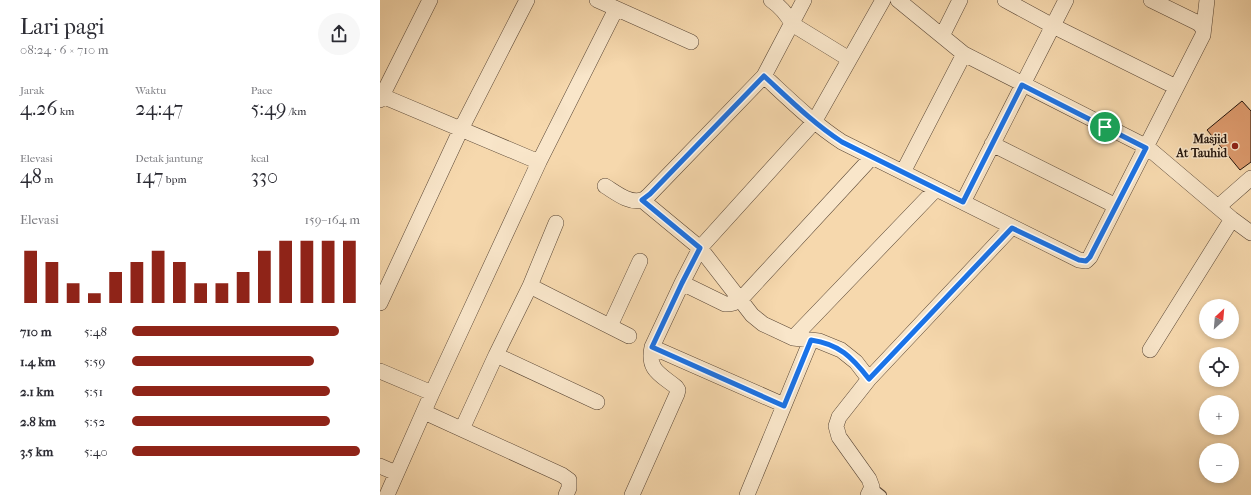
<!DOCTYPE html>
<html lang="id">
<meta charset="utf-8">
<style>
body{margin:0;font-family:"IM FELL French Canon",serif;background:#f7f7f7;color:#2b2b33;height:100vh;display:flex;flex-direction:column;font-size:15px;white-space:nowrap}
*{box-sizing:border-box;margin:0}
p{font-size:13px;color:#7c7c81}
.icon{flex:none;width:22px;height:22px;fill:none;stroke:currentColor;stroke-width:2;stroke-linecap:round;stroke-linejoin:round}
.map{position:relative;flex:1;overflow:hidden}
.drawer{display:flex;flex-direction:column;background:#fff;width:380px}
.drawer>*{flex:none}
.needle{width:26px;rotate:26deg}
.tools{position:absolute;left:819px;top:299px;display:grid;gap:8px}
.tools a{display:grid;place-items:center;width:40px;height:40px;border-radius:50%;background:#fff;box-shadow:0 2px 6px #0003;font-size:20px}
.pin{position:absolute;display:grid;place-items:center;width:34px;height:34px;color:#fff;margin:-17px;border:2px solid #fff;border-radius:50%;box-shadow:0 1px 4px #0007}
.round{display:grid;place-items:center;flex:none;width:42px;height:42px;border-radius:21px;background:#f7f7f7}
.head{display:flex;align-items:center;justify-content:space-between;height:68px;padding:0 20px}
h1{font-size:22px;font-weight:600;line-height:30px}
.figures{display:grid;grid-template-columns:repeat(3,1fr);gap:6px;height:68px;padding:4px 20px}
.figures div{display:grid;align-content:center}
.figures b{font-size:20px;font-weight:600}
.figures small{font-size:11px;font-weight:400}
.figures p{font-size:11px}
.chart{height:112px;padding:8px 20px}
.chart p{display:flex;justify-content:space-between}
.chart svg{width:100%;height:72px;margin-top:4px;stroke:#8f2418;stroke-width:6}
ul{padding:0 20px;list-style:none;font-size:13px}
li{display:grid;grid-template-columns:64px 48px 1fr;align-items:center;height:30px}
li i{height:10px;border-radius:5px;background:#8f2418}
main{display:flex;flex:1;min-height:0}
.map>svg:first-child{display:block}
</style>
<main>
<section class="drawer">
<div class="head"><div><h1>Lari pagi</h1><p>08:24 · 6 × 710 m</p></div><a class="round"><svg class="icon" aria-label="share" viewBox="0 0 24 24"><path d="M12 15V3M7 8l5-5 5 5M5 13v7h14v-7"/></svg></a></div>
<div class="figures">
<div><p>Jarak</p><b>4.26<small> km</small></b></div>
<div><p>Waktu</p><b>24:47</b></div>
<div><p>Pace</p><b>5:49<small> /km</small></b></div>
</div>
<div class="figures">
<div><p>Elevasi</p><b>48<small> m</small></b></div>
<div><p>Detak jantung</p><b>147<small> bpm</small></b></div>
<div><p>kcal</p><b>330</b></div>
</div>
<div class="chart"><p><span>Elevasi</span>159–164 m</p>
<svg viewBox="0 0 160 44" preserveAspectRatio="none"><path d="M5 44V12M15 44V19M25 44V32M35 44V38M45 44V25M55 44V19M65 44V12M75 44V19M85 44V32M95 44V32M105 44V25M115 44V12M125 44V6M135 44V6M145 44V6M155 44V6"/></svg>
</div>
<ul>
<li><b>710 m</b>5:48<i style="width:91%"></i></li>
<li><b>1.4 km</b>5:59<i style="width:80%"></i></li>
<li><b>2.1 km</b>5:51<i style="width:87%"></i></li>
<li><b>2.8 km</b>5:52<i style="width:87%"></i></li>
<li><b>3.5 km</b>5:40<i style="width:100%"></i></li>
</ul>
</section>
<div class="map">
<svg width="871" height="495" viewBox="0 0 871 495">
<rect width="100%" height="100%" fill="#f6d8ad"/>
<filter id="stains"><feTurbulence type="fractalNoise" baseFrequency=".005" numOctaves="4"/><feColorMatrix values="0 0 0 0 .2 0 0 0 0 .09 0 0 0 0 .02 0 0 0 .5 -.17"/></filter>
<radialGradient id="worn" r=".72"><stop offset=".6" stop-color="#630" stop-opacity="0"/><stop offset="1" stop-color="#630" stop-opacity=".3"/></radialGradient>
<!-- building -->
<path fill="#dc9a6d" stroke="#25160d" d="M862,101L871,111V162L860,170L827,130Z"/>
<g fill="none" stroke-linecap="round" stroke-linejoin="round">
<defs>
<path id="service" d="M492,487L502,495"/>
<path id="minor" d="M217,0L311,42
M391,0C401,7 407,14 412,24L469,59
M518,0L584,54L767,147L852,219L871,233
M625,0L673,26L796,87
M771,0L818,23L823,28
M562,36L580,0
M384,76C409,99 433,123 462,142L699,260L706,261L710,257L823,35L827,0
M0,95L159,162L52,393L7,495
M0,100L50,0
M612,144L736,206
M159,162L236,9
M523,172L584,54
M225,186C235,192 249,204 262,200C265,199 268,196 270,194L384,76L424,0
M262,200L320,248L372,315L383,324L413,338L439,341L461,350L476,362L489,379
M583,202L686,0
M838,207L871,178
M302,283L345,304C352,304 355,303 361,299L492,157
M150,286L249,336
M0,303L81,129L147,0
M230,326L260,261
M413,338L556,189
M272,347L404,405
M770,350L852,219
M116,355L217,402
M0,371L52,393
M44,412L182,475L189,480V488L186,495
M82,429L116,355L150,286L176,223
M0,466L16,473
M252,495L297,394L298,390L296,387C280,374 267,370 272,347L302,283L320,248L434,122L503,0
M367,495L431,340
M488,495L492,487L489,479L459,437L456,426L459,417L489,379L632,227"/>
</defs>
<!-- service casing -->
<use href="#service" stroke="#594635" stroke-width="10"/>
<!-- minor casing -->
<use href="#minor" stroke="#594635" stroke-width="16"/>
<!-- service -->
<use href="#service" stroke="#f9e6ca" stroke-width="8"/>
<!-- minor -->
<use href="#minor" stroke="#f9e6ca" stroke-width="15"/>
</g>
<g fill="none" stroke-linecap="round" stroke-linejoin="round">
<defs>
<path id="route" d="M384,76C409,99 433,123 462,142L583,202L642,85L766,148L710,257L706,261L699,260L632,228L489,379C472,357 459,344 431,340L404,406L272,347L302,283L320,248L262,200L270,194Z"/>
</defs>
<!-- route casing -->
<use href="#route" stroke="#fff" stroke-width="8"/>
<!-- route -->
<use href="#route" stroke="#1a73e8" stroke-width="5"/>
</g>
<!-- markers -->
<circle fill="#8f2418" stroke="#f9e6ca" stroke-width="1.5" cx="855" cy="146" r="4"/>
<g text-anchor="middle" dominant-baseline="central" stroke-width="3" stroke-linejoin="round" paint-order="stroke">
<!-- poi labels -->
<g font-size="12" font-weight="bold" fill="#25160d" stroke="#f9e6ca" text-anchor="end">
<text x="847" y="139">Masjid<tspan x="847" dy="14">At Tauhid</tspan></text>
</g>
</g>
<rect width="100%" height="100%" filter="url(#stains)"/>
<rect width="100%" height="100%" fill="url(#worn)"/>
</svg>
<div class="tools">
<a><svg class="needle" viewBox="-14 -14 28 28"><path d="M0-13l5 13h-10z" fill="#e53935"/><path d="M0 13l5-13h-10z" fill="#7c7c81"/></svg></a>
<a><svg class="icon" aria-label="locate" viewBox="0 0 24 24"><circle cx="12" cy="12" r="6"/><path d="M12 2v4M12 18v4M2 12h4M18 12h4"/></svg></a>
<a>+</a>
<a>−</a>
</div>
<div class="pin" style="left:725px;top:127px;background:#1e9e55"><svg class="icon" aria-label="arrive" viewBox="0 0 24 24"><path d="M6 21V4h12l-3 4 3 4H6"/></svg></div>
</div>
</main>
